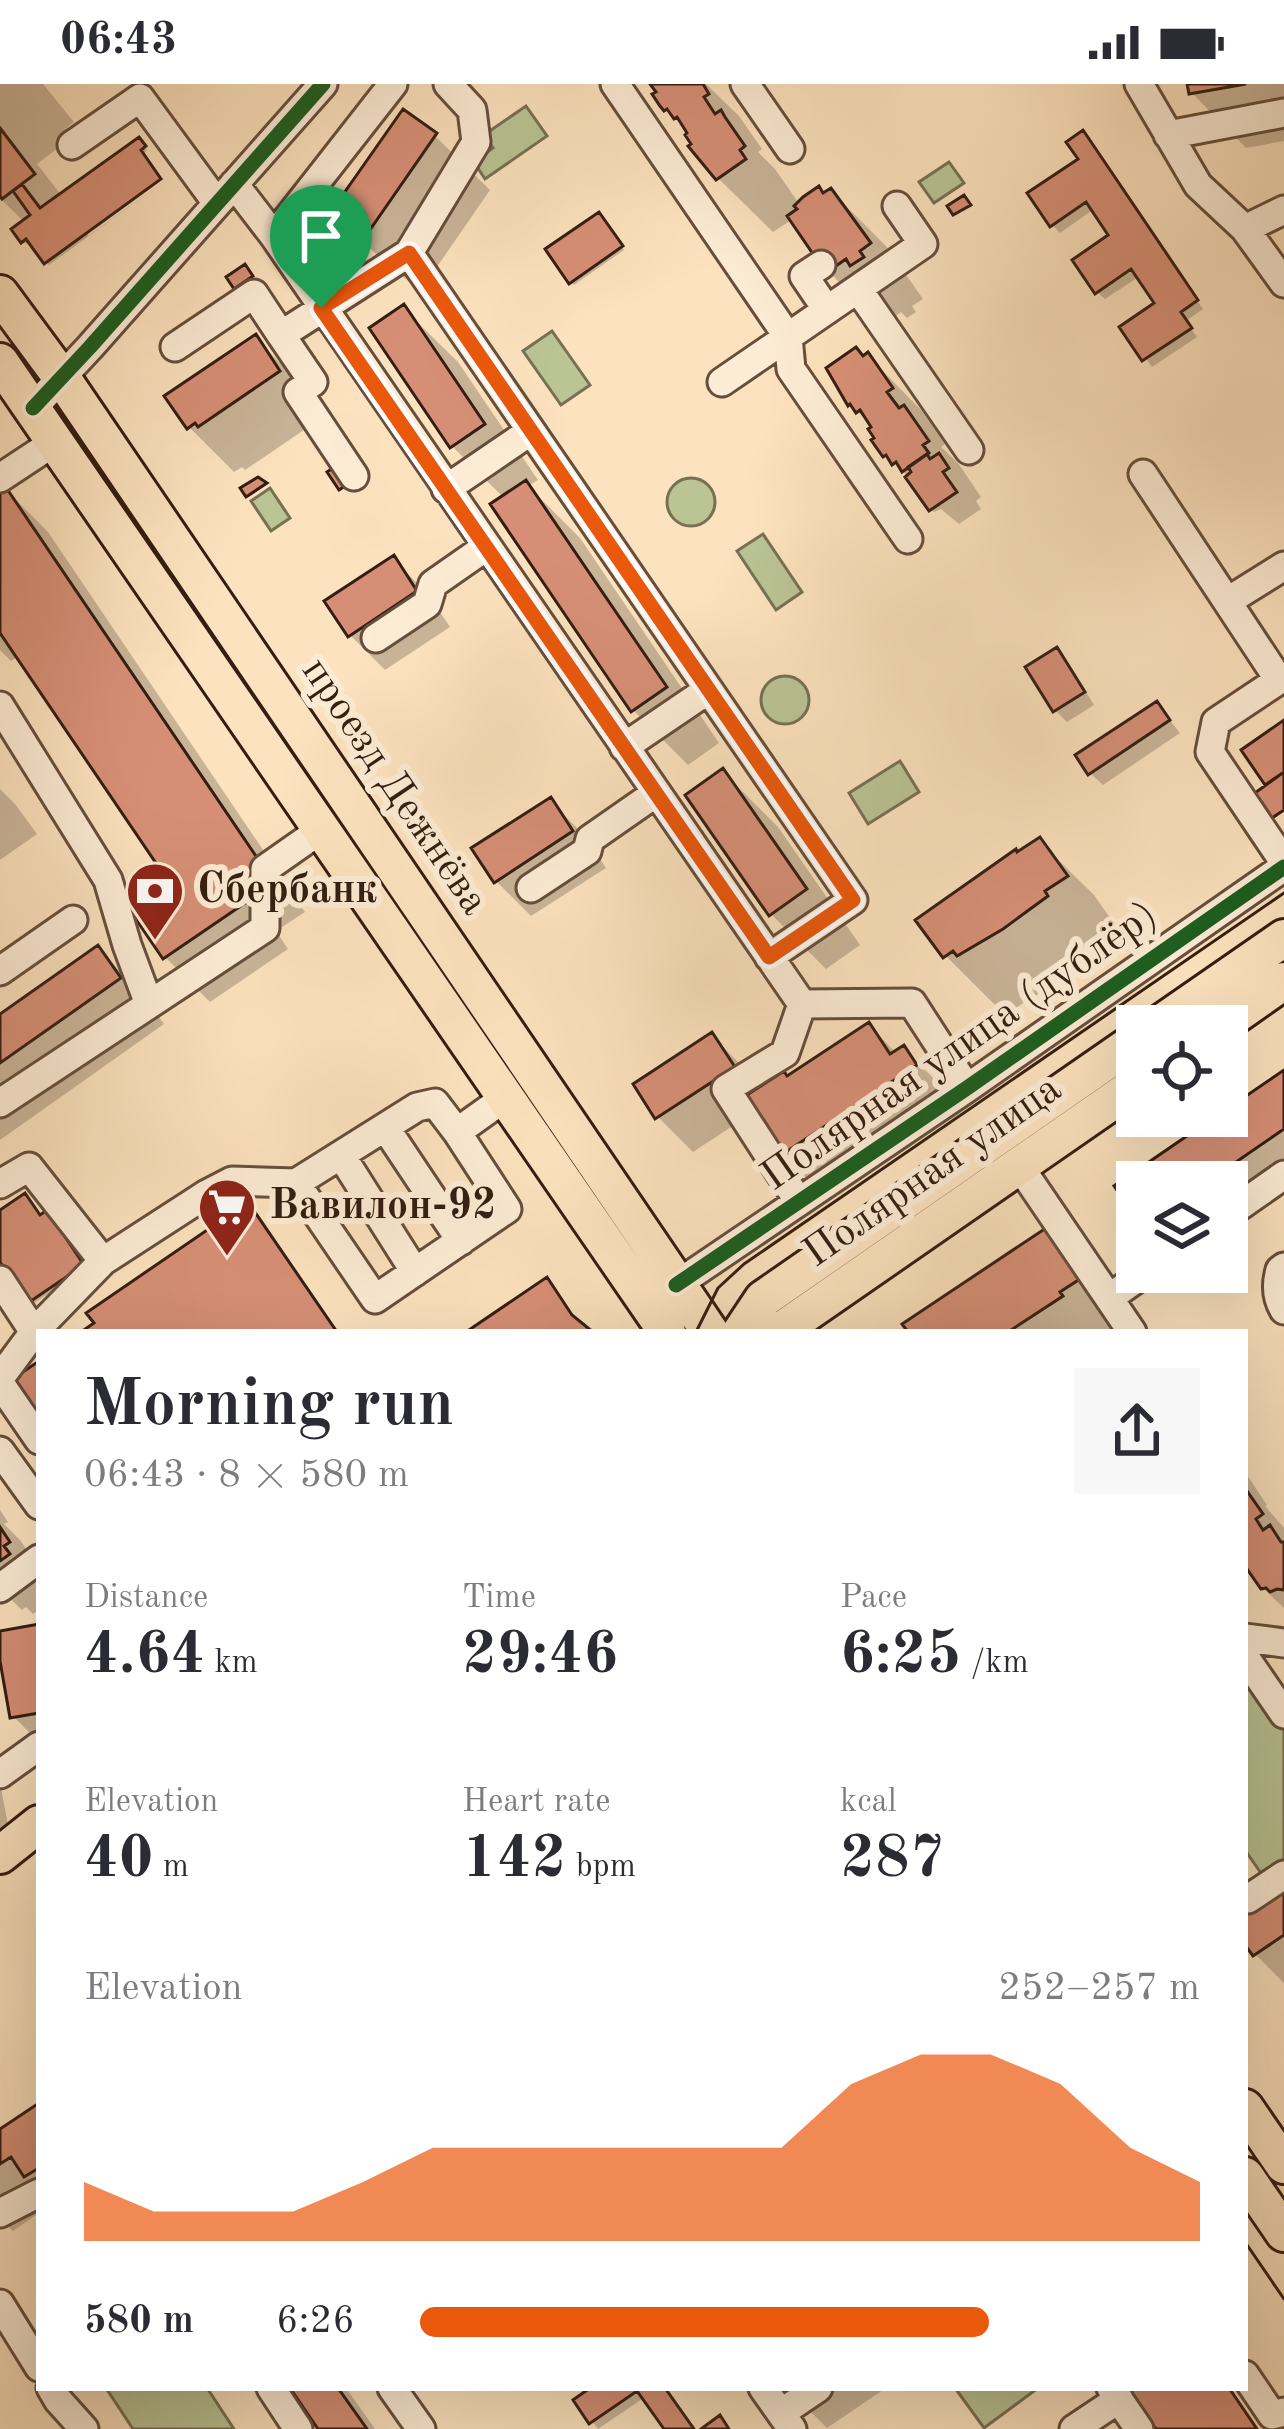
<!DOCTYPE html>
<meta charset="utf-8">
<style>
body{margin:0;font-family:"Old Standard TT",serif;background:#f7f7f7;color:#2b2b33;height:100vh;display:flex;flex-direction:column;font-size:45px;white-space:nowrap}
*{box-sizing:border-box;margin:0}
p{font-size:39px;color:#7c7c81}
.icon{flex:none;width:66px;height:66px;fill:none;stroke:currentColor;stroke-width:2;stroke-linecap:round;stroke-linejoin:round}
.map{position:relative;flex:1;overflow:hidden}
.side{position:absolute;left:36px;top:1245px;width:1212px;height:1062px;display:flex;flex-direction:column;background:#fff;border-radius:0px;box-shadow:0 12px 48px #0002}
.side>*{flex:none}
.buttons{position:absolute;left:1116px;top:921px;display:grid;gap:24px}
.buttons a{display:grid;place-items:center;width:132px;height:132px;border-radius:0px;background:#fff;box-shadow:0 12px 48px #0002;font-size:60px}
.pin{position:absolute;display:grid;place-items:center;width:102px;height:102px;color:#fff;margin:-123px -51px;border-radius:50% 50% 50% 0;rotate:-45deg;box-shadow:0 0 12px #0007}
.pin .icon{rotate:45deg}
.round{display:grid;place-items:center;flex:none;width:126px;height:126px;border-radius:0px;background:#f7f7f7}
.headline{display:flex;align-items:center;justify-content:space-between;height:204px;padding:0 48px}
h1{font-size:66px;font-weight:600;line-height:90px}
.metrics{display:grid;grid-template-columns:repeat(3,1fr);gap:18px;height:204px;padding:12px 48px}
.metrics div{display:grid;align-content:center}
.metrics b{font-size:60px;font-weight:600}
.metrics small{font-size:33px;font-weight:400}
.metrics p{font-size:33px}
.chart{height:336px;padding:24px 48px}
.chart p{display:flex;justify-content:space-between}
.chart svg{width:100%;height:216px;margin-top:12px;fill:#ea580c;opacity:.7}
ul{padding:0 48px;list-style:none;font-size:39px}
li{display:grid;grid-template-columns:192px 144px 1fr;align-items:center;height:90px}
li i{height:30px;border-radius:15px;background:#ea580c}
.status{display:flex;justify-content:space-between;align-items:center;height:84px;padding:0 60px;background:#fff;direction:ltr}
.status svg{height:33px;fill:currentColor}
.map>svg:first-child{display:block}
</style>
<div class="status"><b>06:43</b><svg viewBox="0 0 49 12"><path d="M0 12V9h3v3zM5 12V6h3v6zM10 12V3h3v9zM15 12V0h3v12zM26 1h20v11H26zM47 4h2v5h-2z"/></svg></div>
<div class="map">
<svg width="1284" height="2345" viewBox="0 0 1284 2345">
<rect width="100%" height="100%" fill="#fce2be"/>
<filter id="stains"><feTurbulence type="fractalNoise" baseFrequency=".00167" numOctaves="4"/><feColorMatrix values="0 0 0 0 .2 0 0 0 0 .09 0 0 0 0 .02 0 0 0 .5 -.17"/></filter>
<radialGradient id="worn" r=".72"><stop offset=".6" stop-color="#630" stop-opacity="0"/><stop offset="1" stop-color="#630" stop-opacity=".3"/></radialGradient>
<!-- green -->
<path fill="#bac495" stroke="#777053" stroke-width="3" d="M526,22L547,52L485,95L474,78L493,64L484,51Z
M949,78L964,99L934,119L919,98Z
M552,247L590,301L561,321L523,267Z
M667 418a24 24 0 1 1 48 0a24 24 0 1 1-48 0Z
M270,404L290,434L271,447L251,417Z
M763,450L802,508L776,526L737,467Z
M761 616a24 24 0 1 1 48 0a24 24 0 1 1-48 0Z
M900,677L919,708L868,740L849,709Z
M1245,1588L1284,1645V1780L1263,1792L1245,1766Z
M106,2304H207L234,2345H133Z
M955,2304H1038L984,2344Z"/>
<!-- shadow -->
<path fill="#0003" d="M0,0H43L74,38L65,45L68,48L62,52L66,58L37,80L62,112L139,57L147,66L88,145V152L162,99L49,181L30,156L26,160L23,157L25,139L0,114Z
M654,0H706L739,32L762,65L758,68L775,85L800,121L831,107L886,162L923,215L912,222L916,228L907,234L901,228L883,242L829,188L793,135L773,148L718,94L691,50L666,25Z
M1190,0H1284V57L1246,64L1192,9Z
M403,29L435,52L490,106L421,206L389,183L334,129Z
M1091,58L1203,225L1186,237L1197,253L1152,283L1124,244L1159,220L1140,192L1105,215L1097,208L1112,152L1094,125L1060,149L1052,141Z
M602,135L624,166L574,201L571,198Z
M403,224L458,278L538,396L528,402L580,454L719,659L688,681L633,626L504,414L452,362Z
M255,254L300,299L323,333L245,386L242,383L234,388L189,343Z
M868,272L922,327L945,360L941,363L958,379L981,413L976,417L981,425L959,440L941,425L934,428L931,425L912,397L875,357L874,344L850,320L864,275Z
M3,403L48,448L305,828L276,847L288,865L210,918L165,873L155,824L173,798L19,572L11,577L0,566V405Z
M393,475L428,510L450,543L385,586L350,551Z
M1056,567L1068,579L1094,621L1067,638L1055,626Z
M1157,620L1180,649L1103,701L1090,689Z
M723,688L778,743L860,861L826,885L771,830Z
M0,705L15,720L37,750L0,776Z
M550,717L585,752L606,784L531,832L496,797Z
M1039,757L1094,811L1120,848L1098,863L1101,868L1075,887L1014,925L1009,921L1000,926L946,872Z
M98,865L143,910L164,940L0,1056V934Z
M869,941L897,970L904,965L949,1010L960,1028L828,1115L782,1070L754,1028L693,1068L658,1033L712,952L747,987L759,1006L788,995Z
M1284,989V1086L1227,1126V1098H1137V1130L1118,1103L1222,1032H1227V1028Z
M0,1129L40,1134L84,1185L33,1220L0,1172Z
M1045,1147L1123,1241L1113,1248H911Z
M1245,1388L1267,1421L1265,1422L1284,1444V1524L1263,1504L1245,1477Z
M0,1426L8,1438L4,1440L20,1456L39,1484V1526L33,1530L26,1523L22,1526L0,1505Z
M39,1543V1658L13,1632L0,1561V1550Z
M0,1699L16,1782L0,1785Z
M1284,1803V1899L1255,1870L1245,1855V1830Z
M39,2023V2129L13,2147L0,2134V2049Z
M294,2304H346L375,2345H322Z
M595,2304H664L693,2345H668L645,2313L598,2345L577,2317Z
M787,2304H886L827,2344Z"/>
<!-- building -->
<path fill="#d68f76" stroke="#341d11" stroke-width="3" d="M650,0H703L709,10L704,13L715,30L721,26L725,33L745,62L740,66L746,75L716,96L688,62L691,60L685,51L687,49L677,33L674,35L667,25L664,27L660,22L652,10L656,8Z
M1187,0H1246L1189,10Z
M403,25L437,49L365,153L330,129Z
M0,44L35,90L2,115L0,112Z
M1083,46L1198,216L1181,228L1192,244L1142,277L1119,243L1154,219L1131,185L1095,210L1072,176L1108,151L1086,118L1050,143L1027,109L1078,75L1066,58Z
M139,53L146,62L141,66L161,95L44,180L26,155L21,159L11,145L30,131L13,107L22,100L40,124Z
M819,102L823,109L831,104L871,159L860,167L864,173L850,182L846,175L826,189L787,132L797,125L794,122L803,113Z
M964,111L971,121L953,131L947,122Z
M599,128L623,162L569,200L545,165Z
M245,180L253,192L234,205L226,193Z
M404,220L485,340L450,364L369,244Z
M256,250L280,287L198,343L195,339L187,345L164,312Z
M856,263L863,272L868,268L893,304L887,308L899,324L904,321L929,357L923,361L929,369L902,388L896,378L892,381L886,371L883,373L871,356L874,354L868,345L871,343L860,326L856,329L850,320L848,322L826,284Z
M939,369L949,384L943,388L957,408L929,427L905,393L911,388L908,383L927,370L930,375Z
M336,382L348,400L339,406L327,388Z
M258,393L267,399L246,413L240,404Z
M526,396L667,603L631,628L490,420Z
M3,399L262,781L233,801L245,819L163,875L135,834L151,823L144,814L168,797L0,549V401Z
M394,471L417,507L348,553L324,517Z
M1057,563L1085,608L1053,628L1025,583Z
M1157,617L1170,636L1088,691L1075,671Z
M1284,636V688L1265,701L1241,666Z
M723,684L807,805L769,832L685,711Z
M1284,688V726L1269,736L1252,711Z
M551,713L573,747L494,799L471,764Z
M1040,753L1068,792L1045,807L1048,812L1003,845L957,872L953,867L943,874L915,836L1016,765L1017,768Z
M98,861L121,894L0,979V930Z
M869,938L890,970L904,961L917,981L780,1072L742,1014L784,987L787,992Z
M712,948L735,983L655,1035L633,1000Z
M1284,986V1045L1207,1098H1137V1135L1114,1102L1216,1032H1227V1025Z
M25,1109L40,1131L47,1126L84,1181L28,1219L0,1178V1126Z
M248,1118L337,1248H81L94,1239L86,1229Z
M1046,1144L1080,1195L1060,1208L1063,1212L1008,1248H908L902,1240Z
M547,1193L572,1231L593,1248H466Z
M39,1277V1337L11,1296Z
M39,1277V1337L11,1296Z
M1245,1404L1263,1430L1256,1435L1263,1446L1270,1441L1281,1458H1284V1506L1277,1505L1270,1508L1266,1504L1261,1505L1245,1482Z
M0,1443L10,1458L4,1462L10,1470L0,1477Z
M39,1540V1629L10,1634L0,1577V1547Z
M1284,1800V1851L1253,1872L1245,1861V1826Z
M39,2019V2084L24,2093L11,2073L0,2080V2045Z
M290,2304H338L367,2345H318Z
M590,2304H665L694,2345H664L637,2307L589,2340L573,2316Z
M1128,2304H1229L1257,2345H1156Z
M720,2331L729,2345H701Z"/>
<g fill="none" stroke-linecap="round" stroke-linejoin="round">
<defs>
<path id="minor" d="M615,0L788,253L791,285L908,455
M745,0L790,65
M1139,0L1198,101L1245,145L1284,199
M1168,51L1284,29
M72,61L140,14L217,119
M234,100L274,152L802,920L912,919L967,1004
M1245,145L1284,126
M274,152L393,0
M409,169L853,816L769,873
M821,181L804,192L827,226
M858,205L969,366
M281,251L313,298L298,308L354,392
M175,263L254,210L281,251L409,169L476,58L472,26L448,0
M722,298L923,160L897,122
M33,324L90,263L323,0
M1143,390L1279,596L1216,638L1210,668L1284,778
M0,394L56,357
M446,405L531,347
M1228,517L1284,482
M376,554L427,520L433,500L486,463
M0,622L108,796L127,861L149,920
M624,663L708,606
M531,804L587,767L590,755L656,709
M0,887L73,836
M0,1019L265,844V785L322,745
M385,1043L461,1157
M341,1071L415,1188
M1020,1083L1132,1248
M296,1099L417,1023L435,1019L457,1048L506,1013
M0,1100L29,1083L103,1177
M799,1118L726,1005L785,969L802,920
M1227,1131L1284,1091
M1284,1183L1280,1186C1276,1200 1276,1213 1284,1226
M0,1196L34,1248
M676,1201L967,1004L1284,783
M1109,1214L1146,1188
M0,1294L34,1248L103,1177L205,1111L232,1097L296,1099L375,1215L507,1125L457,1048
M0,1299L39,1356
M0,1367L39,1421
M0,1504L39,1475
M1245,1554L1284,1559
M1245,1573L1284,1630
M0,1690L39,1662
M1248,1815L1284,1791
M0,2129L39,2109
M0,2220L39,2283
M1245,2291L1272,2331L1284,2328
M51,2304L58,2316L84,2345
M271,2304L298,2345
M392,2304L421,2345
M763,2304L792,2345
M1111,2304L1139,2345
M781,2329L818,2304
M1074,2345L1119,2315"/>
<path id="major" d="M0,210L62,294L710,1248
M0,278L667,1248
M1157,942L1284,854
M1220,942L1284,897
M741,1248L763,1215L1137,956
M779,1248L1137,1000
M0,1771L39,1740
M1245,2024L1284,2081
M1245,2092L1284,2149"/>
</defs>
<!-- minor casing -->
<use href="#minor" stroke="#664e3c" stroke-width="33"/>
<!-- major casing -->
<use href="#major" stroke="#341d11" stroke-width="42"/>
<!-- minor -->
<use href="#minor" stroke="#fdecd5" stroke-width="27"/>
<!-- major -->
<use href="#major" stroke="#fce2be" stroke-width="36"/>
<!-- tram -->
<path stroke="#341d11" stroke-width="3" d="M696,1248L718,1204L744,1180L1284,809
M1245,2158L1284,2215"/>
<defs>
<path id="cycleway" d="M33,324L90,263L323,0
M676,1201L967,1004L1284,783"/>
</defs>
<!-- cycleway casing -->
<use href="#cycleway" stroke="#fdecd5" stroke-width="22"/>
<!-- cycleway -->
<use href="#cycleway" stroke="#1b5e20" stroke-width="15"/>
</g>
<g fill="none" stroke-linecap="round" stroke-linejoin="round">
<defs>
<path id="route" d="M409,169L853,816L769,873L321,224Z"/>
</defs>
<!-- route casing -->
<use href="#route" stroke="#fff" stroke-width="24"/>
<!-- route -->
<use href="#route" stroke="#ea580c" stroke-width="15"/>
</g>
<!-- icons -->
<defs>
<symbol id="bank-pin" viewBox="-11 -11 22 30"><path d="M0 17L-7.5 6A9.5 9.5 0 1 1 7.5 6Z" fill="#8f2418" stroke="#fdecd5"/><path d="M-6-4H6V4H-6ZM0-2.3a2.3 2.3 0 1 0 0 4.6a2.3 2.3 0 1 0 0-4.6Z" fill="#fff"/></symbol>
<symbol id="supermarket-pin" viewBox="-11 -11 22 30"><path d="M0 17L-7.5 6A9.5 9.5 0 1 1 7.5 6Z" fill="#8f2418" stroke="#fdecd5"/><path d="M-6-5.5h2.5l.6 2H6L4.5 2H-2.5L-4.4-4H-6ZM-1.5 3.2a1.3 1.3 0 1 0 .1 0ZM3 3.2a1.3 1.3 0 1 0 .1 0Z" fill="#fff"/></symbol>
</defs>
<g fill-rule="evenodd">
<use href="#bank-pin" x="122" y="774" width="66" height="90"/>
<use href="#supermarket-pin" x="194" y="1090" width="66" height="90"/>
</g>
<g text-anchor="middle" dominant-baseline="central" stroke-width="12" stroke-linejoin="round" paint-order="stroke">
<!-- street labels -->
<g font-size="42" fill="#341d11" stroke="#fdecd5">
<text transform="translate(394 703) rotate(56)">проезд Дежнёва</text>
<text transform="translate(960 963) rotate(-35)">Полярная улица (дублёр)</text>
<text transform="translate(933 1088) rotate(-35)">Полярная улица</text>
</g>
<!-- poi labels -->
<g font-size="42" font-weight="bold" fill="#341d11" stroke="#fdecd5" text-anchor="start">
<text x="197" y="807">Сбербанк</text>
<text x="269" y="1123">Вавилон-92</text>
</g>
</g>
<rect width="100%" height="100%" filter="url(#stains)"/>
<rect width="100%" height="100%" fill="url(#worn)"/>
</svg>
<div class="buttons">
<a><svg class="icon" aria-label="locate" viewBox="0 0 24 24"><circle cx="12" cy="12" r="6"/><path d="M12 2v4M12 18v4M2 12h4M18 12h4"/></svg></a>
<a><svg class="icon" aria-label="layers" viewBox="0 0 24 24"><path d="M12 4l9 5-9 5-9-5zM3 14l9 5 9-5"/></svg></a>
</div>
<div class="pin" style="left:321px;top:224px;background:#1e9e55"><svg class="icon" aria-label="arrive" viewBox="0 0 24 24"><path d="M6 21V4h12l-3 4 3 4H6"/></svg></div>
<section class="side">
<div class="headline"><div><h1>Morning run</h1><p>06:43 · 8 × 580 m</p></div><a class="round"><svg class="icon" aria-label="share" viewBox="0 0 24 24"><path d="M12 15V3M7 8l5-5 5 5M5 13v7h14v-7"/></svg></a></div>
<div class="metrics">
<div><p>Distance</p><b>4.64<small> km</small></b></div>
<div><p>Time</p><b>29:46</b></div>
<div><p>Pace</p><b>6:25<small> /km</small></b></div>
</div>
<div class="metrics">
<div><p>Elevation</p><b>40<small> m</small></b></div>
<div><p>Heart rate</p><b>142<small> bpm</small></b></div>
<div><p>kcal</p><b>287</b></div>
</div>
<div class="chart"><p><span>Elevation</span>252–257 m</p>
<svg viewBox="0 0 160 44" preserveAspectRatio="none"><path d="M0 44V32L10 38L20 38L30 38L40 32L50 25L60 25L70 25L80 25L90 25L100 25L110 12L120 6L130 6L140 12L150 25L160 32V44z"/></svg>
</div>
<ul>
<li><b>580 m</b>6:26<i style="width:73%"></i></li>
</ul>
</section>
</div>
